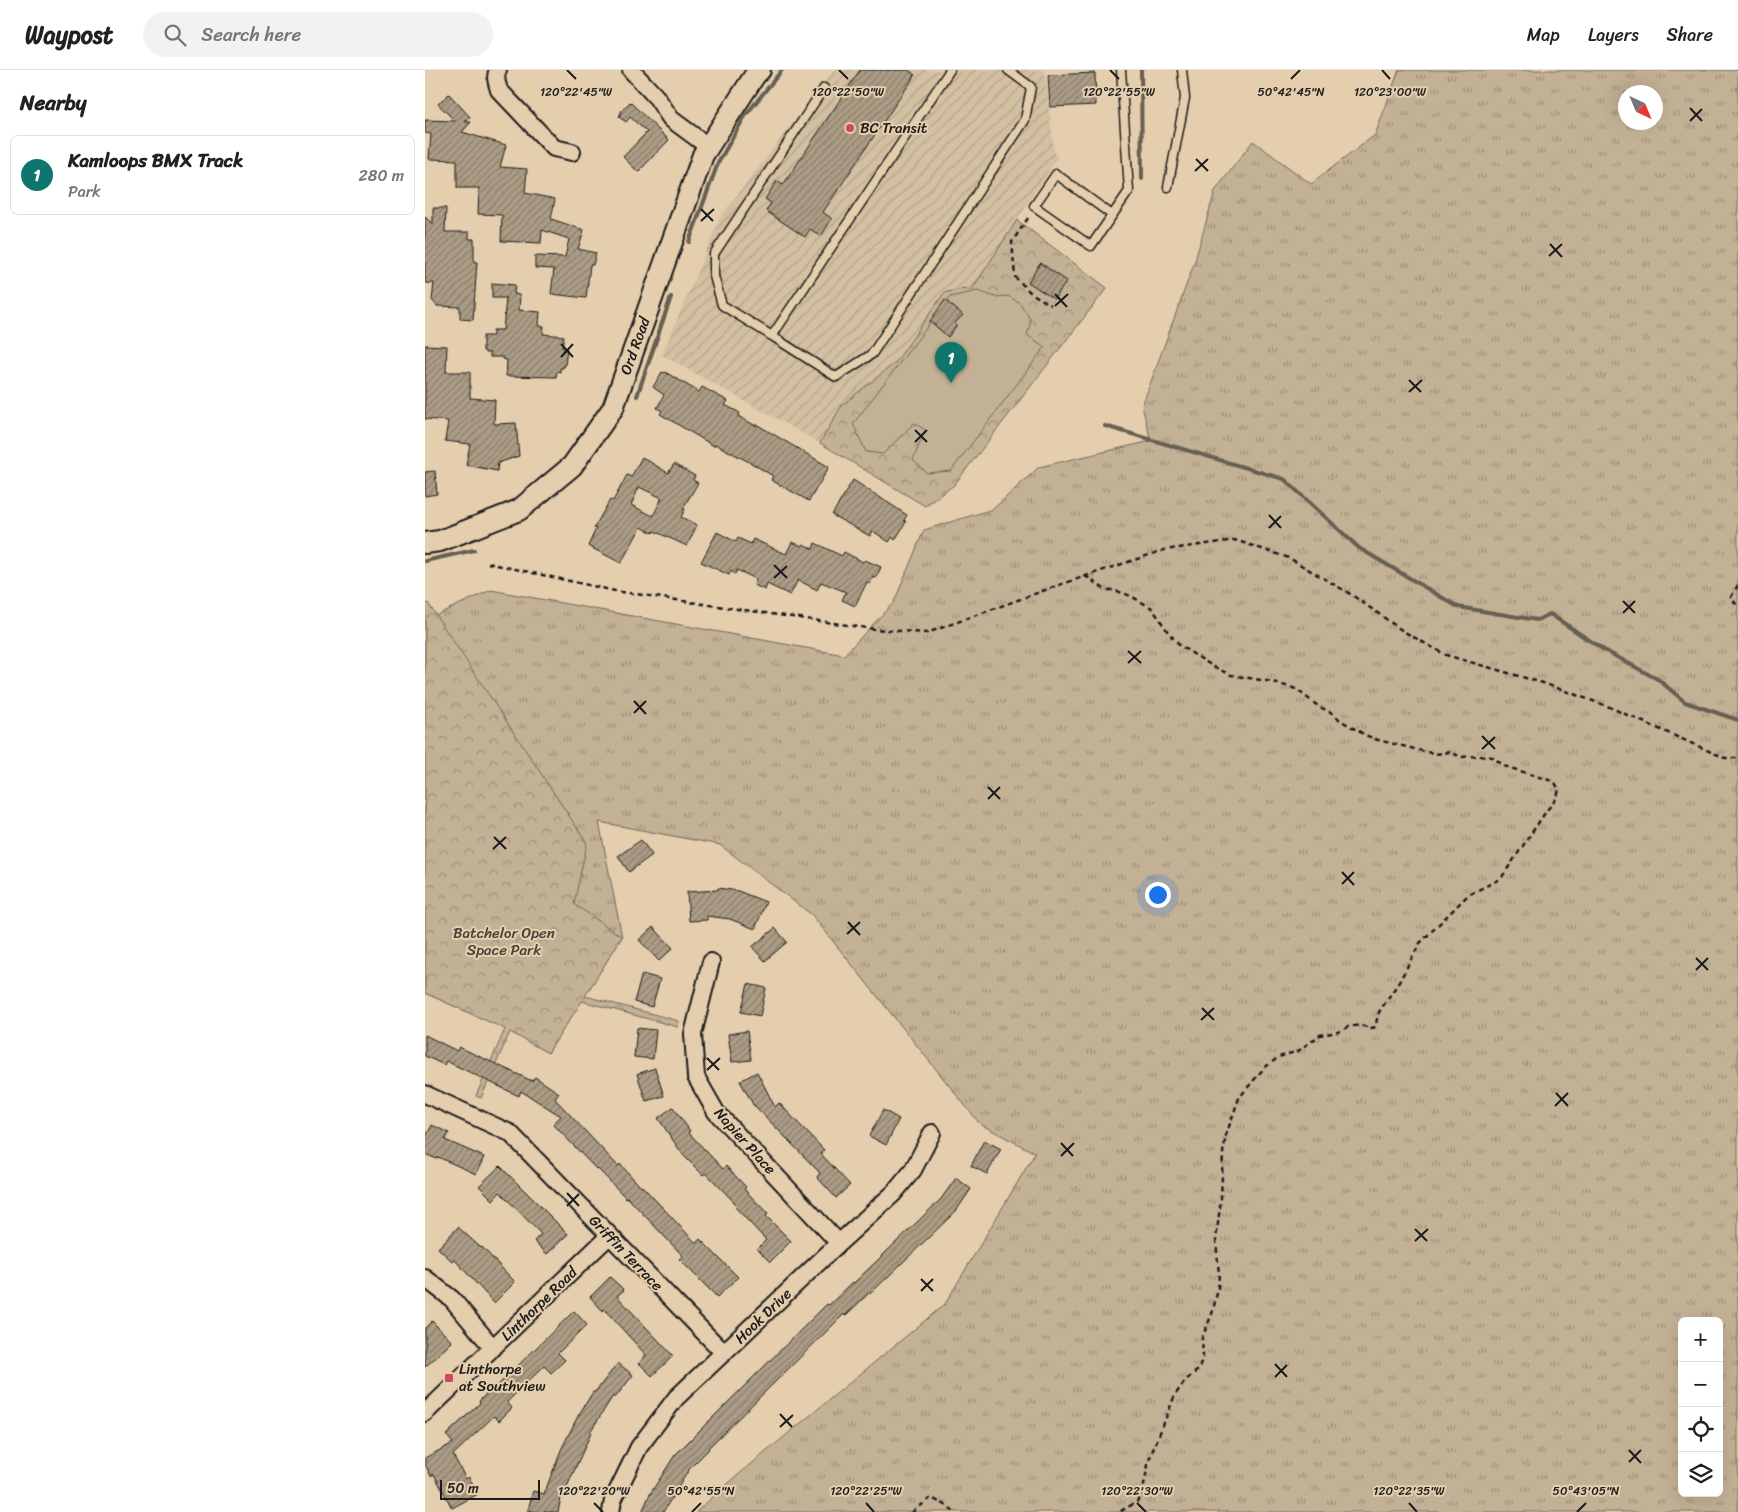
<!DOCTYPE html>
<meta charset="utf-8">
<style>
:root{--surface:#fff;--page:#f2f2f2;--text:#202124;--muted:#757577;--line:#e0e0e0;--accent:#0f766e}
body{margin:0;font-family:Sriracha,sans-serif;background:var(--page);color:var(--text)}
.controls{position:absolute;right:15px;bottom:15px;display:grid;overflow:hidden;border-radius:8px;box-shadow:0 5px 20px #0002}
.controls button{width:45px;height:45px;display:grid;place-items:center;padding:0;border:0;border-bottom:1px solid var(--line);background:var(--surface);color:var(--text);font:25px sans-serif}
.compass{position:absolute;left:1193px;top:15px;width:45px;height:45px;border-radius:50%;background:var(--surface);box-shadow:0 5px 20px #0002;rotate:136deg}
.scale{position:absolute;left:15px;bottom:12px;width:100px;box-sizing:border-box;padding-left:5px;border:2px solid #1c1c1c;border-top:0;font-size:14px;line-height:18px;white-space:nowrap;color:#1c1c1c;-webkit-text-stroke:4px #e4cead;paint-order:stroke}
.you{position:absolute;left:732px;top:824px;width:18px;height:18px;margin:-12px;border:4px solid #fff;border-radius:50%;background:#1a73e8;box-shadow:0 0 0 8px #1a73e833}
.badge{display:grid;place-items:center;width:32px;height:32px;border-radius:50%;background:var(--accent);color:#fff;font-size:16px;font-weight:700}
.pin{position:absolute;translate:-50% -41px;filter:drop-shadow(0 1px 2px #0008)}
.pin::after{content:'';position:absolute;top:26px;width:18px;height:15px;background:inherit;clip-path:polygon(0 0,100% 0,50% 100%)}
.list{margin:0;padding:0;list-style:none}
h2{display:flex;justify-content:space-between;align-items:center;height:65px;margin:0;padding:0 20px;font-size:21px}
h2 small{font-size:16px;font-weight:400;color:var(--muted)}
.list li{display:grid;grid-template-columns:32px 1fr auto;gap:15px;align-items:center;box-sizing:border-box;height:80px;margin:0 10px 10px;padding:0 10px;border:1px solid var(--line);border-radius:8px}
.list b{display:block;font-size:19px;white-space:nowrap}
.list p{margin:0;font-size:16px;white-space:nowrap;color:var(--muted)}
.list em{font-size:16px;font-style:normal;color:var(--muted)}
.icon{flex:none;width:28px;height:28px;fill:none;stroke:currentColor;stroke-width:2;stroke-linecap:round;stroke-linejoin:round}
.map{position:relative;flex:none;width:1313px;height:1442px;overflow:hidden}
header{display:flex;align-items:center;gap:30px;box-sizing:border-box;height:70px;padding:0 25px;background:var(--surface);border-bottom:1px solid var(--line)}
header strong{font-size:24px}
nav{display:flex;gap:28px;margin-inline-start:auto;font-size:18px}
.search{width:350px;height:45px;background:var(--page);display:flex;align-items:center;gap:12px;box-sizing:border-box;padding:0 18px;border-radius:28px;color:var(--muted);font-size:19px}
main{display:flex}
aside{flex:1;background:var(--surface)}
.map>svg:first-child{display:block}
.industrial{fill:url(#industrial-furrows)}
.grass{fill:url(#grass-tufts);stroke:#706658;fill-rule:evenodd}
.forest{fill:url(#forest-crowns);stroke:#706658}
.garden{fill:#c3b195;stroke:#706658}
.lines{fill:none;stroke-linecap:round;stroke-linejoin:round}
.stream{stroke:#665e52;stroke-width:4}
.building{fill:url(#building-hatch);stroke:#1c1c1c;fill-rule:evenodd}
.service-casing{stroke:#1c1c1c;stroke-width:11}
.minor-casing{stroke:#1c1c1c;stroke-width:20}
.tertiary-casing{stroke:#1c1c1c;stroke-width:24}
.path{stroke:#1c1c1c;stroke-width:2.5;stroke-dasharray:5 4;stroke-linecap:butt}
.service{stroke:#e4cead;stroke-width:8}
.minor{stroke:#e4cead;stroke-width:16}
.tertiary{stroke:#e4cead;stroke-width:20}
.ticks{fill:none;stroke:#1c1c1c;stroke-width:2}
.poi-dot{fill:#d1495b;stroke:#e4cead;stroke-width:2}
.labels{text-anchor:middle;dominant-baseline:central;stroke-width:4;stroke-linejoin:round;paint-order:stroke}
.poi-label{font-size:15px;fill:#1c1c1c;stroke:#e4cead;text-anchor:start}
.street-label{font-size:15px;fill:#1c1c1c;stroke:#e4cead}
.park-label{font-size:15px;fill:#46413a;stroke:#e4cead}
.ticks-label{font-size:12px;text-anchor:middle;fill:#1c1c1c;stroke:#e4cead;stroke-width:4;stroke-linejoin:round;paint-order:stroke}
</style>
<header>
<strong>Waypost</strong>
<div class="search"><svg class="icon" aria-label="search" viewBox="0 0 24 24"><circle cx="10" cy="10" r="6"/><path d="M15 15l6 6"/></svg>Search here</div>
<nav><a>Map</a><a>Layers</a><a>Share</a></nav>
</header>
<main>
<aside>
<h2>Nearby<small></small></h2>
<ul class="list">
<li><span class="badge">1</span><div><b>Kamloops BMX Track</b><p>Park</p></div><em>280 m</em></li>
</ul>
</aside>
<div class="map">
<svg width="1313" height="1442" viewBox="0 0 1313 1442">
<defs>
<pattern id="industrial-furrows" width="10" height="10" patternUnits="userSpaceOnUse" patternTransform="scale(1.25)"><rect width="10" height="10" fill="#d3bfa1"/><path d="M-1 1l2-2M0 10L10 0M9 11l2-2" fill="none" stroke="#b5a48a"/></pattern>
<pattern id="grass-tufts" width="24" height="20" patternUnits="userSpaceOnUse" patternTransform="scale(1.25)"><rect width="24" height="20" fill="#c3b195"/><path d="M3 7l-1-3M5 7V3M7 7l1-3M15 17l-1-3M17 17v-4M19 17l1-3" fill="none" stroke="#9e8f79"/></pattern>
<pattern id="forest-crowns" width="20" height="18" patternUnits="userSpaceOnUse" patternTransform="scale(1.25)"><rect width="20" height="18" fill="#c3b195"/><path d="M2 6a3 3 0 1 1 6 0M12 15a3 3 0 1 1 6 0" fill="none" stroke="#9e8f79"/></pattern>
<pattern id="building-hatch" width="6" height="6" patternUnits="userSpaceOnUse" patternTransform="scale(1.25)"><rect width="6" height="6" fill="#ac9c85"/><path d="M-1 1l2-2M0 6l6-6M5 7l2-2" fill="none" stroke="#8b7e6c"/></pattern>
</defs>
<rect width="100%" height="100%" fill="#e4cead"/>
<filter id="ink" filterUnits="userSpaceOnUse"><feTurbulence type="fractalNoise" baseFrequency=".02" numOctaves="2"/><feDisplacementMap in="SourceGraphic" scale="10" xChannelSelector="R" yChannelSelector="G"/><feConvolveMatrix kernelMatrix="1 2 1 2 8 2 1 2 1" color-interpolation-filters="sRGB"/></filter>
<g filter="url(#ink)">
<path class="industrial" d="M409,0H620L629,83L633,87L546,221L519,223L471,292L417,335L395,373L237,285L296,146Z"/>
<path class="grass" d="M974,0H1313V1442H271L313,1405L520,1234L610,1083L555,1054L387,845L295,775L174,752L197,867L123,983L81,959L0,923V545H11L66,520L419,585L469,532L499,460L568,439L614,397L726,371L717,336L769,194L790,121L828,71L886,114L950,65ZM1200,22H1230V52H1200ZM1257,1251H1294V1423H1257Z"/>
<path class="forest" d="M592,150L682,218L529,415L500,436L395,373L417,335L471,292L519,223L540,218L546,221Z
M0,533H3L162,773L149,834L197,867L160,926L254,951L253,957L157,931L123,983L85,962L56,1028L51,1026L80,959L0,923Z"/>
<path class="garden" d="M553,221L570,227L583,226L595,233L605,249V255L602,265L620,277L526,401L502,403L488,390L500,360L489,353L458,384L441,382L428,354L525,227Z"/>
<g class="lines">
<path class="stream" d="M716,0L717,109
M264,172L293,93L320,46L357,0
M212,326L246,227
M680,356L859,409L934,478L1033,537L1112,550L1125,544L1179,580L1234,610L1260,632L1313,650
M0,491L49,480"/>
</g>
<path class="building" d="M435,0H483L490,5L398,142L407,149L396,166L385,159L380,167L341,141L346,133L340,129L352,111L358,115Z
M670,3L671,35L625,37L623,5Z
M24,24L45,47L40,52H46L37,62L81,75L75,97L102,99L100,123L130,129L126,149L159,160L153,179L171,183L168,195H165L161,228L126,224L129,199L110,198V186L140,187L144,169L117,160L116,173L76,171L77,145L53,144L54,118H32V90L4,89L6,64L0,63V50L30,51L13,34Z
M205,32L244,70L213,102L198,87L222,62L205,47L201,52L194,47L197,40Z
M8,138H21L20,162H44V169H49V192H52L48,250L35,249V237L12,236L7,230L9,213H0V147L8,154Z
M615,193L642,211L629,229L603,212Z
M67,213L90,215L89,224L95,225L94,240L115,242L114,256H119L118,264L139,266L137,278L142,279L140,296H138V298H135V302L132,301L131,307L81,306L82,290L78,289V287H65V283H60V281H58V266H68V260H78L81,228H67Z
M520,230L538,245L530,253L531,256L523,267L505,251Z
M0,275L22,276L21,302H45V328L70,330L69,354L91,353L94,386L73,393L72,401L41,395L45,374L20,371L23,351L0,349Z
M237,302L239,303L240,302L274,322L277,317L303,331L300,335L315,343L313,346L331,356V354L404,397L384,431L346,410L348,406L328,394L290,374L289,376L235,344L237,341L232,338L239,325L228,317Z
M217,387L243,403L249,394L270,406L268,410L273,413L258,438L260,439L256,447L272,455L262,476L229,461L228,463L216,457L196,493L163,476L171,459L169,458L185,430L188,431L202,405L206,407ZM214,417L237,428L228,446L206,435Z
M10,401L12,424L0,426V402Z
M428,410L482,445L479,450L481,452L470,470L467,467L464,472L448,461L445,466L407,445Z
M292,462L311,472L313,468L326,474L328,469L361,484L367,472L377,476L378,474L388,479L390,473L417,486L419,482L438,492L440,490L456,497L451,508L448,507L445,514L442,512L430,536L417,530L421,522L396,512L392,520L373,510L365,525L342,514L340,520L329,515L331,509L312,500L310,504L306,501L304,505L276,492Z
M216,770L227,785L204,802L193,786Z
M293,818L313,821L341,832L330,859L305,849L282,846V850L264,851L262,822L293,820Z
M228,857L248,878L234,891L214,870Z
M350,858L362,872L340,891L327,877Z
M217,904L235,909L227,937L209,932Z
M323,914L341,918L335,946L316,942Z
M212,958L231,960L228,989L209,987Z
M322,961L326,990L307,992L303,964Z
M0,965L32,981L34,977L107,1011L110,1007L134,1023L130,1029L193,1096L195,1094L216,1117L217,1116L271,1173L275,1169L313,1207L292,1227L254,1189L258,1186L202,1127L201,1128L172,1098L171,1099L128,1054L136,1046L96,1021L94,1026L21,991L19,995L0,986Z
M230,998L239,1026L221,1031L212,1004Z
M332,1002L350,1037L354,1033L379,1059L399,1080L396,1084L425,1115L411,1128L392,1107L395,1103L330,1036H329L315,1011Z
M248,1037L265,1061L263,1062L298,1099L301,1096L321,1117L319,1119L343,1144L341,1146L366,1171L345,1192L332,1179L341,1170L310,1137L312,1135L281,1103L278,1105L258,1085L233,1048Z
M458,1040L474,1049L461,1075L444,1066Z
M7,1055L24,1063L20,1070L59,1087L51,1104L13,1087L12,1089L0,1084V1069Z
M559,1070L576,1079L562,1104L546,1096Z
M75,1096L143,1164L122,1184L109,1171L116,1164L75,1122L68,1130L54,1116Z
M531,1108L546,1119L531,1141L446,1223L445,1222L420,1246L419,1244L283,1378L284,1379L265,1398L238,1442H217L225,1424L250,1385L402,1234L404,1235L428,1212L429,1213L516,1129Z
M33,1157L56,1178L57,1177L90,1212L69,1233L29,1189L27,1191L13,1178Z
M185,1207L199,1220L192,1226L248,1286L227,1306L214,1293L221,1285L179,1239L178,1241L165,1227Z
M149,1241L162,1255L133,1283L140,1290L126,1303L119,1296L82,1332L87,1338L74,1351L69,1346L28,1385L41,1409L44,1407L53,1424L27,1438L9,1404L6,1406L0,1394V1388L28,1373L21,1365L55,1333L54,1331L67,1318L69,1319Z
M7,1251L27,1272L0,1297V1258Z
M193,1293L208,1305L190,1328L188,1326L165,1362L166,1363L141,1419L138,1418L133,1442H112L103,1440L108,1421L119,1424L136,1380L153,1346L168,1322H170Z"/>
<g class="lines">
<g class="service-casing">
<path id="service" d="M525,0L347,266L411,307L447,284L600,50L606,17L583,0
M743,117L760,28L757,0
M687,145L631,104L609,136L666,176L704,121L696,0
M347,266L297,235L289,206V184L399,18"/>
</g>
<g class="minor-casing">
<path id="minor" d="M73,0C69,7 72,13 74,20L129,78L147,82
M206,0L232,28L246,49L284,77
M286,892L268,964L271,1007L291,1042L414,1173
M0,1024L85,1063L299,1283
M0,1208L27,1229L68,1278
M0,1343L184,1166
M186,1442L188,1430L214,1377L251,1328L414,1173L469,1123L488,1100L507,1063"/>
</g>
<g class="tertiary-casing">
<path id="tertiary" d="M0,473L15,471L94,440L147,396L188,338L278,85L330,5L335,0"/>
</g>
<path class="path" d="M603,148L587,172L590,207L606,223L626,235
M63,493L190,521L449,559L502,563L634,515L739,480L810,470L864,488L927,525L978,561L1021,585L1118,613L1182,636L1300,688H1313
M660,506L681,520H689L706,526L727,538L743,562L754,575L789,597L806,605L848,612L871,619L893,636L909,644L915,650L940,665L953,670L1010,684L1024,682L1037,687L1048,686L1068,687L1079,696L1124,710L1130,713L1134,719L1132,728L1122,740L1077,807L1071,811L1043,825L995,873L974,912L954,942L950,957L947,958L935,955L923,957L913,962L895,965L873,981L854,987L839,998L814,1028L801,1065L798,1083L796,1128L791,1170L794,1204L793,1219L787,1244L777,1268L778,1287L776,1292L773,1300L761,1310L750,1325L724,1390L717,1425L712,1432L694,1442
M1313,515L1306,527L1313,537
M487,1442L506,1428L523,1436L529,1442"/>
<use href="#service" class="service"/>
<use href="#minor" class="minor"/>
<use href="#tertiary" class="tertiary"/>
</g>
</g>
<path class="ticks" d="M142,0L151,9M414,0L423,9M685,0L694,9M957,0L965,9M866,9L875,0M1265,38L1277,51M1265,51L1277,39M771,89L783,101M770,101L783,89M276,139L288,151M276,151L289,139M1125,174L1137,187M1124,186L1137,174M630,224L642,237M630,236L643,224M136,274L148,287M136,287L148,274M984,310L996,322M984,322L997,310M490,360L502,372M490,372L502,360M844,445L856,458M844,458L856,446M349,495L362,508M349,508L362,496M1198,531L1210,543M1198,543L1210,531M703,581L716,593M703,593L716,581M209,631L221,644M209,643L221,631M1057,666L1070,679M1057,679L1070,667M563,717L575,729M563,729L575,717M69,767L81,779M68,779L81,767M917,802L929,815M917,814L929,802M423,852L435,865M422,864L435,852M1271,888L1283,900M1271,900L1283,888M777,938L789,950M776,950L789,938M282,988L294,1000M282,1000L295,988M1131,1023L1143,1036M1130,1036L1143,1023M636,1073L648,1086M636,1086L649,1073M142,1123L154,1136M142,1136L154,1124M990,1159L1002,1171M990,1171L1003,1159M496,1209L508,1221M496,1221L508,1209M850,1294L862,1307M850,1307L862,1295M355,1344L367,1357M355,1357L368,1345M1204,1380L1216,1393M1204,1392L1216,1380M169,1433L178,1442M441,1433L449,1442M712,1433L721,1442M984,1433L992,1442M267,1442L276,1433M1152,1442L1161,1433"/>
<g class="poi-dot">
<circle cx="425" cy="58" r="5"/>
<rect x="19" y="1303" width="10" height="10" rx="2.5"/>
</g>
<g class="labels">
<g class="poi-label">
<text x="435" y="58">BC Transit</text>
<text x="34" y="1299">Linthorpe<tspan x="34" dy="17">at Southview</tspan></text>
</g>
<g class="street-label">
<text transform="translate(210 276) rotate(-70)">Ord Road</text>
<text transform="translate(320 1071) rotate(48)">Napier Place</text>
<text transform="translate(201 1183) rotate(46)">Griffin Terrace</text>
<text transform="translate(114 1234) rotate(-44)">Linthorpe Road</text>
<text transform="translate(338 1246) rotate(-44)">Hook Drive</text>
</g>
<g class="park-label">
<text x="79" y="863">Batchelor Open<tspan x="79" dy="17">Space Park</tspan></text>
</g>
</g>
<g class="ticks-label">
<text x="866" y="26">50°42'45"N</text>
<text x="151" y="26">120°22'45"W</text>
<text x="423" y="26">120°22'50"W</text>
<text x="694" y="26">120°22'55"W</text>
<text x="965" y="26">120°23'00"W</text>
<text x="169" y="1425">120°22'20"W</text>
<text x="441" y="1425">120°22'25"W</text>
<text x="712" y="1425">120°22'30"W</text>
<text x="984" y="1425">120°22'35"W</text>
<text x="276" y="1425">50°42'55"N</text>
<text x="1161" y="1425">50°43'05"N</text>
</g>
</svg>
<div class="controls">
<button>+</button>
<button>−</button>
<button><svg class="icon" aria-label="locate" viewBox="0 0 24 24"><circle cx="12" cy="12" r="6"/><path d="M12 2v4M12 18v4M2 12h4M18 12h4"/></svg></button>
<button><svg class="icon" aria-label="layers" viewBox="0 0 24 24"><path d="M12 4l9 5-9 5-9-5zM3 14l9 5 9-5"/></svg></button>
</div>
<svg class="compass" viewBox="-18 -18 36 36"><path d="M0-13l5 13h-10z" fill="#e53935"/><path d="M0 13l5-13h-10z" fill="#757577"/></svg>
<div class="scale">50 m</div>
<div class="you"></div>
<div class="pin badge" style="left:526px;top:313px">1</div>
</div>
</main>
